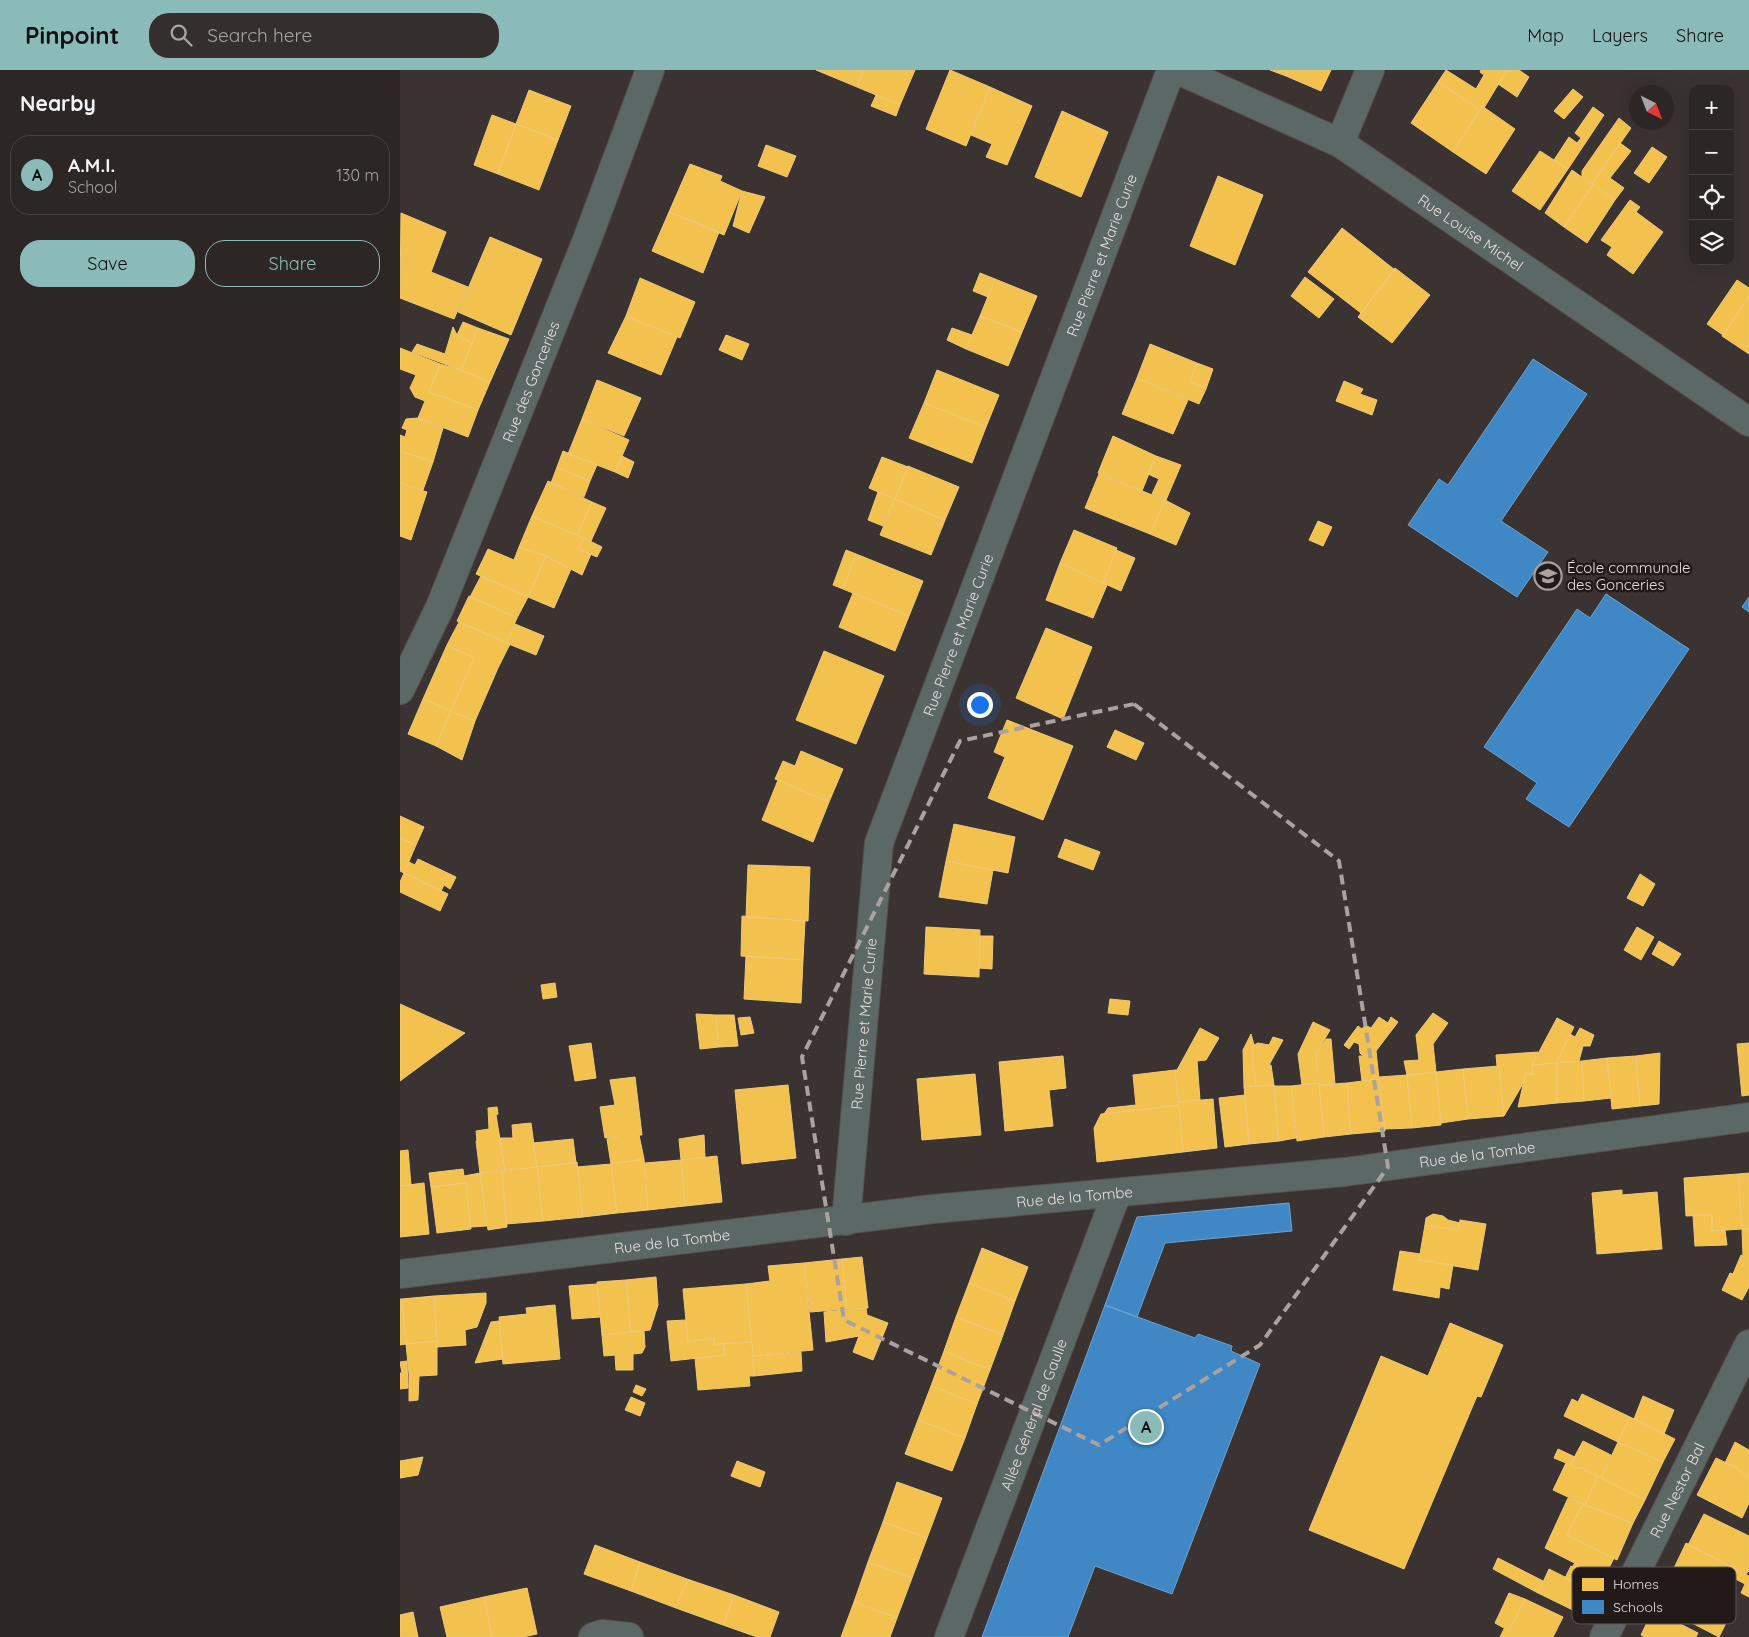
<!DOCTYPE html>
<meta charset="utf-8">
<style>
:root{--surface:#2c2625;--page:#342e2d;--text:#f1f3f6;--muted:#a6a5a7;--line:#484342;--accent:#8bbbb9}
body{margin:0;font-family:Quicksand,sans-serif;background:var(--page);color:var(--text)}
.controls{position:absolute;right:15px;top:15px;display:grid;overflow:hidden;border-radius:10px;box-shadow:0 5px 20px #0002}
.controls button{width:45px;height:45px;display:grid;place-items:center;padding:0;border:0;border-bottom:1px solid var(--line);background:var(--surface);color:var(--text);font:25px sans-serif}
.compass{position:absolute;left:1229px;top:15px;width:45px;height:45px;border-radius:50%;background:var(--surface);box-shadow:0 5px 20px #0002;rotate:138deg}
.you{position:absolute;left:579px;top:634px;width:18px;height:18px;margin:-12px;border:4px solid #fff;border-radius:50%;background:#1a73e8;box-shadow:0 0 0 8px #1a73e833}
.badge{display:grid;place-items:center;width:32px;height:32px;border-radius:50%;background:var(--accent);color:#111;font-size:16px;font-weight:700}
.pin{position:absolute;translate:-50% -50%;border:2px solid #fff;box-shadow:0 1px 5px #0006}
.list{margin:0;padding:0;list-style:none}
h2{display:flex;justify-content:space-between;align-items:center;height:65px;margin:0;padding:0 20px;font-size:21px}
h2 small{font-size:16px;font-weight:400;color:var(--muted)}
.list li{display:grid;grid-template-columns:32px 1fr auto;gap:15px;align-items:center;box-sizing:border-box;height:80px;margin:0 10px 10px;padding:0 10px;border:1px solid var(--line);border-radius:20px}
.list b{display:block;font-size:19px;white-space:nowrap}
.list p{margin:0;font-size:16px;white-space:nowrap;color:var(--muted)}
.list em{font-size:16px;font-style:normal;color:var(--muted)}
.actions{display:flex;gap:10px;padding:15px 20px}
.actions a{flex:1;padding:11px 0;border:1px solid var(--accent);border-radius:20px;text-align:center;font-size:18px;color:var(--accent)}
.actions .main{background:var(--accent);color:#111}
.icon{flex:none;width:28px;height:28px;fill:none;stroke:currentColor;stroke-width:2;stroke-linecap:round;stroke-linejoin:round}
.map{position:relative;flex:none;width:1349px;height:1567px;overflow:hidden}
header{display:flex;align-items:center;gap:30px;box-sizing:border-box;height:70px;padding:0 25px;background:var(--accent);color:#111}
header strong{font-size:24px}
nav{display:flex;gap:28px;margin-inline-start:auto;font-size:18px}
.search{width:350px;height:45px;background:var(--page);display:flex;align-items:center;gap:12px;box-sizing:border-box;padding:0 18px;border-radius:20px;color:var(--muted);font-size:19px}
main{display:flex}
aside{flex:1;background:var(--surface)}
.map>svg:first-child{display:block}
.homes{fill:#f2c14e;stroke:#efc978}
.schools{fill:#3f88c5;stroke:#71a2cc}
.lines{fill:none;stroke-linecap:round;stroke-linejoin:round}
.minor-casing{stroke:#564f4d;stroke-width:30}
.minor{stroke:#5b6866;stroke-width:28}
.marked{fill:none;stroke:#aba2a0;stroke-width:4;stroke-dasharray:10 6;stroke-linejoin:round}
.labels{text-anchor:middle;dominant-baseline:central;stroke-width:5;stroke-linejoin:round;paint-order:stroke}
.street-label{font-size:15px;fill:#e7dddb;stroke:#211a19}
.poi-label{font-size:15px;fill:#e7dddb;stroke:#211a19;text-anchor:start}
.key{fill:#211a19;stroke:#5c5453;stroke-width:1}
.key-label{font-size:14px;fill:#e7dddb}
</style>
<header>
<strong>Pinpoint</strong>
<div class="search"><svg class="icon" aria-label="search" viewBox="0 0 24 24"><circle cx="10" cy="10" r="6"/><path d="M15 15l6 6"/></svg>Search here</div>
<nav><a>Map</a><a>Layers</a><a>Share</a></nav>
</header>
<main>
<aside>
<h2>Nearby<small></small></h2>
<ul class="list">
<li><span class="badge">A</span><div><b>A.M.I.</b><p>School</p></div><em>130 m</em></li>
</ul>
<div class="actions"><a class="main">Save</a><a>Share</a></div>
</aside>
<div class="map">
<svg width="1349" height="1567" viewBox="0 0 1349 1567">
<rect width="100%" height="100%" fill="#3b3331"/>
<path class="homes" d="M416,0H464L457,17Z
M464,0H515L500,35L457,17Z
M550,0L590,17L566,76L526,59Z
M870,0H888L886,6Z
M888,0H931L921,21L886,6Z
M1046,0L1076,19L1084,5L1080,2L1081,0H1107L1084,38L1082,36L1080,40L1038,12Z
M1107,0H1119L1129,7L1117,27L1098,14Z
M1038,12L1080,40L1053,82L1011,53Z
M590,17L632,36L607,95L586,87L592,74L571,65Z
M1173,19L1183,27L1164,49L1154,41Z
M129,20L171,36L158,70L116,54Z
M476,25L500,35L496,46L471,36Z
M1082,36L1115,59L1086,104L1053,82Z
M1193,37L1204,45L1168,99L1154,90L1169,67L1177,73L1181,68L1175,63Z
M662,41L708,62L681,127L635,107Z
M92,45L116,54L98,104L74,95Z
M1219,48L1231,58L1192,114L1182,107V101Z
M116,54L158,70L139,120L98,104Z
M1220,73L1231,81L1210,108L1224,118L1215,130L1192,114Z
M366,75L396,86L387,107L358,96Z
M1252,77L1267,87L1249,113L1234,103Z
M1140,81L1168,99L1140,140L1112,121Z
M290,94L322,106L320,111L342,121L324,165L269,142Z
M1172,100L1193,115L1164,157L1145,143Z
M818,106L863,125L835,195L790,176Z
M1193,115L1215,130L1187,173L1164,157Z
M342,121L365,127L349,163L333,156Z
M1230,130L1240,137L1236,142L1263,162L1233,204L1207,185L1212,177L1201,170Z
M269,142L319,162L303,203L252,181Z
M1,143L46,162L31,202L68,217L54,249L0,228Z
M942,158L995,200L961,243L908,202Z
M90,167L142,189L111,265L58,242Z
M995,198L1030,225L992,273L958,247Z
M580,203L595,209L588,227L573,221Z
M905,207L934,229L919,248L891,226Z
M240,208L295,232L280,268L226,246Z
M595,209L637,226L622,262L580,246Z
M1337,210L1349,218V226L1323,265L1307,254Z
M1349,226V284L1322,266Z
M226,246L277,267L261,305L208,283Z
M580,246L622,262L608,296L566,279Z
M63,252L78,258L72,273L57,265Z
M53,257L57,265L72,273L61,300L12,282L17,274L45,284Z
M78,258L109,269L90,312L61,300Z
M552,258L572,265L566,279L547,270Z
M326,265L349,274L342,290L319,280Z
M750,274L797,293L790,311L806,319L799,334L737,308Z
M0,278L40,294L29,322L78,340L68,367L18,348L25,331L15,327L10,318L16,305L0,299Z
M797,293L813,299L806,319L790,311Z
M40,294L61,300L90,312L78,340L29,322Z
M537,300L599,325L586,357L524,333Z
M737,308L788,330L773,364L722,344Z
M197,310L241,328L224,366L182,349Z
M944,311L963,319L960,324L977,330L972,345L936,331Z
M524,333L586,357L572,393L509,368Z
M18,348L43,358L33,392L0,381V365L5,367L7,360L2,358L6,349Z
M182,349L229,370L215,402L168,384Z
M713,366L756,386L742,421L698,403Z
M0,381L33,392L23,420L0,413Z
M163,381L197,395L190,411L157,397Z
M222,386L234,392L228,408L215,402Z
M756,386L781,395L766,430L752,424L759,409L748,404Z
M482,387L508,397L495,429L469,418Z
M508,396L559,417L545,450L495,429Z
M157,397L190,411L184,427L151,413Z
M699,404L765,430L750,464L685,438Z
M148,411L192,432L177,465L132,446Z
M0,413L27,422L11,470L0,466Z
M478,422L495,429L483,456L468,450Z
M495,429L545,450L531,485L480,465Z
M765,430L790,443L776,475L750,464Z
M192,432L206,438L191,471L177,465Z
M132,446L184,468L178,479L191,484L182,505L146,486L119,477Z
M918,451L932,457L923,476L909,470Z
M674,460L717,478L703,513L660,493Z
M184,468L202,477L197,487L178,479Z
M119,477L146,486L128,527L76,504L88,479L114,490Z
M446,480L456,484L443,519L433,515Z
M716,480L735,488L721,521L703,513Z
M456,484L523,511L509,546L443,519Z
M146,486L171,499L154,538L128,527Z
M660,493L707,515L693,548L646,530Z
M81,506L128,527L117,548L70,527Z
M453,523L509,546L495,581L439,557Z
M69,526L117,548L106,573L57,551Z
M59,552L110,574L98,598L75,651L51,641L74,588L47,575Z
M115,554L144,566L136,585L106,573Z
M646,558L692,577L663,649L616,628Z
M47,575L74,588L51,641L23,629Z
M424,581L484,606L456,674L396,650Z
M23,629L51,641L36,676L8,664Z
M51,641L75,651L62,690L36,676Z
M607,650L673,676L643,750L588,728L605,687L594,682Z
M715,660L744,673L736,690L707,677Z
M401,681L443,699L429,732L375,709L383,691L395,696Z
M378,710L429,732L413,772L362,750Z
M0,746L24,757L16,775L0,768Z
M554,754L615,767L608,803L546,791Z
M0,768L16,775L4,803L0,801Z
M665,769L700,782L693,800L658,787Z
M18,789L56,807L50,819L44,815L41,821L4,803L9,792L15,795Z
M546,791L593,800L587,834L539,827Z
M348,795L410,797L408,851L346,847Z
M4,803L48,824L40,841L0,822V812Z
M1240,804L1255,814L1243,836L1227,828Z
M342,846L405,851L403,890L341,886Z
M526,857L580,860L579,907L524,904Z
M1237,857L1254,867L1241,890L1224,880Z
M580,866H593L592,899L579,898Z
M1259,871L1281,884L1273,896L1252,884Z
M346,886L403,890L401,933L344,929Z
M155,913L157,927L143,929L141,915Z
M710,929L730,931L728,945L708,943Z
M0,934L65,963L0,1011Z
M1033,943L1048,953L1033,974L1036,1002L1007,1005L1004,991L1019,990L1016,965Z
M296,944L316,945L319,977L300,979Z
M316,945H334L338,976L319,977Z
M350,947L354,963L341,965L338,948Z
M979,947L988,953L991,947L998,952L976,981L979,1009L962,1011L959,986H963L960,983L959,974L954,972L949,979L944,975L958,956L962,959L965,955L971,958Z
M1157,948L1174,957L1156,993L1132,995Z
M913,952L930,960L916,984L918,1013L902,1015L898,984Z
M800,958L819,968L806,990L797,991L800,1030L779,1032L775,1000H777Z
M1180,958L1194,965L1190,976H1183L1179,991L1156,993L1170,964L1175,967Z
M851,964L854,975L852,985L856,1016L844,1017L843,980Z
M873,967L883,970L869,995H871L874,1015L856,1016L852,985L854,975L858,973L869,975Z
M926,969H931L935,1014L919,1015L916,984Z
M191,973L196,1008L175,1011L169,976Z
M1349,973V1025L1342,1026L1337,974Z
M1138,982L1132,995L1133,1005L1126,1002L1124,1012L1104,1046L1099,996H1097L1096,985Z
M1260,983L1259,1034L1240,1036L1236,986Z
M663,986L666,1018L649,1020L653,1056L605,1061L599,992Z
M1236,986L1240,1036L1212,1039L1207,988Z
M1207,988L1211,1028L1184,1031L1182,991Z
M1182,991L1184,1031L1157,1033V993Z
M1157,993V1033L1118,1037L1126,1002L1133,1005L1132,995Z
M1099,996L1104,1046L1068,1049L1063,999Z
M1063,999L1068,1049L1041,1053L1036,1002Z
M775,1000L779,1035L704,1044L708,1038L736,1035L733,1005Z
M1036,1002L1041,1055L1012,1058L1007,1005Z
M575,1004L581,1065L522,1070L517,1009Z
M1007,1005L1012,1058L985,1059L979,1007Z
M235,1007L242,1065H239L244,1089L211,1094L207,1069L218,1067L205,1068L200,1037L215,1035L210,1010Z
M979,1009L985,1061L951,1064L947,1013Z
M919,1013L924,1067L897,1071L891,1016Z
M947,1013L951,1064L924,1067L919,1015Z
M388,1015L396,1088L342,1094L335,1020Z
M874,1015L879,1071L849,1074L844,1017Z
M874,1016H891L896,1068L879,1071Z
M845,1025L849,1074L825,1077L819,1028Z
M813,1029L817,1078L783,1082L779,1032Z
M779,1035L783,1082L697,1092L694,1058L701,1044Z
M97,1037L98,1044L96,1045L105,1100L80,1103L76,1071H77L76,1061L89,1059L88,1038Z
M131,1053L137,1097L105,1100L99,1068H113L112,1055Z
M304,1065L305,1087L281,1090L279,1069Z
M173,1069L176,1093L137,1097L133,1073Z
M8,1080L11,1115L0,1116V1081Z
M317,1086L322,1132L285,1136L281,1090Z
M244,1089L248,1140L217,1143L211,1094Z
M281,1090L285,1136L248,1140L245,1093Z
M177,1092L183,1147L143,1151L137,1097Z
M211,1094L217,1143L183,1147L177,1097Z
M137,1097L143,1151L106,1154L102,1101Z
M63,1099L64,1106L80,1103L87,1156L71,1157L66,1113L31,1117L29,1103Z
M102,1101L107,1157L88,1160L80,1103Z
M1349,1103V1159H1342L1338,1104Z
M1338,1104L1342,1159L1312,1161V1145L1286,1146L1284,1108Z
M24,1113L29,1164L0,1167V1116Z
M66,1113L71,1159L37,1163L31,1117Z
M1222,1120V1125L1257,1122L1262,1179L1197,1184L1192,1123Z
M1033,1144L1043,1146L1048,1150L1060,1153L1058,1160L1025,1155L1026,1148Z
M1293,1145H1312V1161L1325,1160L1327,1175L1295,1176Z
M1060,1150L1086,1154L1078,1200L1019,1190L1025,1155L1058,1160Z
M1342,1159H1349V1217L1342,1230L1322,1220L1330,1203L1333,1204L1341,1185L1343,1186Z
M582,1178L628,1197L615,1231L569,1213Z
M1000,1181L1020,1184L1019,1190L1053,1195L1049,1219L1040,1217L1039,1228L993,1220Z
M462,1187L468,1238L447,1239L442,1189Z
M442,1189L447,1239L410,1242L404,1193Z
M404,1193L413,1280L353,1286L346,1214L370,1211L368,1196Z
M256,1207L258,1235L250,1260L231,1262L226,1210Z
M226,1210L231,1262L202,1265L197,1212Z
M569,1213L615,1231L603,1265L556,1247Z
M197,1214L200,1247L172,1249L169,1216Z
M346,1214L352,1272L314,1274V1268L288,1272L283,1219Z
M86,1223V1233L77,1257L65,1260L66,1275L37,1277L34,1226Z
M34,1226L37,1271L6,1274L2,1229Z
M0,1229H2L6,1274L0,1275Z
M155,1235L160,1289L103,1294L99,1247L127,1244L126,1238Z
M466,1238L467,1245L488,1253L473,1290L453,1282L459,1266L426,1272L424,1242Z
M556,1247L603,1265L590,1300L544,1281Z
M286,1250L288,1272L314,1268V1274H323L325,1285L271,1291L267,1251Z
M99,1251L103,1289L75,1293L91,1252Z
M1050,1253L1103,1275L1081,1327L1077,1326L1004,1499L909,1460L981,1286L1028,1306Z
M244,1261L245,1277L242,1283L233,1284V1300H216L215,1285L204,1286L202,1265Z
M37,1271V1305L19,1306L18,1330L9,1331V1304L6,1274Z
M352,1272L354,1306H349L350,1316L298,1320L295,1288L325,1285L323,1274Z
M544,1281L590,1300L577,1334L531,1316Z
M401,1282L402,1301L354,1306L353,1286Z
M7,1291L8,1318L0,1319V1303H2L0,1292Z
M236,1315L246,1319L242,1326L233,1322Z
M531,1316L577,1334L565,1368L518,1350Z
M1182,1324L1230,1347L1218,1372L1164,1346L1172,1329L1178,1332Z
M1243,1326L1274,1340L1264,1364L1234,1349Z
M231,1327L245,1333L240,1346L225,1340Z
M1230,1347L1275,1369L1263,1392L1218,1372Z
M518,1350L565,1368L552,1401L505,1384Z
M1183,1371L1211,1385L1201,1408L1178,1397L1177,1399L1170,1395Z
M1218,1372L1263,1392L1245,1430L1201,1408Z
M1335,1372L1349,1380V1407L1335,1397L1325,1393Z
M1158,1379L1175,1387L1170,1395L1177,1399L1178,1397L1198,1406L1185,1435L1153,1420L1166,1393L1154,1388Z
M23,1387L18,1405L0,1408V1391Z
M1316,1388L1335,1397L1349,1407V1433L1342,1448L1297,1425Z
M337,1391L365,1402L360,1417L331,1406Z
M1198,1406L1245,1430L1233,1453L1185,1435Z
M497,1412L542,1428L527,1468L483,1452Z
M1168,1428L1183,1434L1167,1465L1214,1488L1204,1508L1145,1478Z
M1183,1434L1233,1453L1217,1490L1167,1465Z
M1304,1444L1349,1466V1501L1346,1504L1288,1475Z
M483,1452L527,1468L512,1508L468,1492Z
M1286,1473L1328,1495L1306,1540L1264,1519Z
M195,1475L240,1492L231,1521L184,1504Z
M1098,1488L1143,1511L1138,1523L1093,1499Z
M240,1492L287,1509L276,1538L231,1521Z
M468,1492L512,1508L497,1548L454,1532Z
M1175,1493L1204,1508L1197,1523L1165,1508L1171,1496L1172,1497Z
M1328,1495L1349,1506V1527L1341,1523L1345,1514L1324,1503Z
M1149,1499L1199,1524L1187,1547L1138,1523Z
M287,1509L334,1525L323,1555L276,1538Z
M127,1518L137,1564L123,1567H92L84,1527Z
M1265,1519L1327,1551L1319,1567L1257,1535Z
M1109,1523L1125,1529L1109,1561L1095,1553Z
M334,1525L379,1542L370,1567H357L323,1555Z
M84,1527L92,1567H47L40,1537Z
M1125,1529L1163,1547L1153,1567H1100L1104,1559L1109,1561Z
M454,1532L497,1548L490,1567H441Z
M1253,1540L1298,1563L1296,1567H1245L1241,1565Z
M13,1542L18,1567H0V1545Z"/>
<path class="schools" d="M1133,289L1187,324L1101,451L1148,482L1117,527L1008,455L1039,409L1048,415Z
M1206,524L1289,579L1169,757L1126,729L1137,713L1084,677L1177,539L1190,548Z
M1349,527V542L1342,537Z
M889,1133L892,1161L765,1173L737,1247L705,1235L737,1147Z
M705,1235L795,1268L798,1264L832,1276L831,1281L860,1294L772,1524L695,1496L668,1567H582Z"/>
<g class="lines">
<g class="minor-casing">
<g id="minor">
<path id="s1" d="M778,0L940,73L1349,352"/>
<path d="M940,73L970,0"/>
<path id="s2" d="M0,620L40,537L187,170L250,0"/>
<path id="s3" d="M446,1151L479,773L771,0"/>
<path id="s4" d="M0,1204L533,1139L945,1102L1349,1047"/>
<path d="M193,1567L202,1564L229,1567"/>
<path id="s5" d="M549,1567L717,1123"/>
<path id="s6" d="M1204,1567L1349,1274"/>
</g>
</g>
<use href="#minor" class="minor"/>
</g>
<path class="marked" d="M734,634L939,791L988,1097L860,1275L699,1375L444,1250L402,987L560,671Z"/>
<defs>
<g id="school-ring" transform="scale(1.4375)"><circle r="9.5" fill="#211a19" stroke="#aba2a0" stroke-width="1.5"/><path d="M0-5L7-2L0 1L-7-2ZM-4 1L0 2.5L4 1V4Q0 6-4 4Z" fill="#aba2a0"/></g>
</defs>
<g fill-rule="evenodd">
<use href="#school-ring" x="1148" y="506"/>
</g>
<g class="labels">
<g class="street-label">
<text stroke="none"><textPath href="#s1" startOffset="336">Rue Louise Michel</textPath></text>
<text stroke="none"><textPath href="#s3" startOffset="1008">Rue Pierre et Marie Curie</textPath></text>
<text stroke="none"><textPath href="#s2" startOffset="335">Rue des Gonceries</textPath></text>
<text stroke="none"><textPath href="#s3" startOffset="602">Rue Pierre et Marie Curie</textPath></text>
<text stroke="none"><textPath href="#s3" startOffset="198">Rue Pierre et Marie Curie</textPath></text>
<text stroke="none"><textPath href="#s4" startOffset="1084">Rue de la Tombe</textPath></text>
<text stroke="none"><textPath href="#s4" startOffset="679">Rue de la Tombe</textPath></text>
<text stroke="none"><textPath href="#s4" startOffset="274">Rue de la Tombe</textPath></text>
<text stroke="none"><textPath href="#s5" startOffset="238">Allée Général de Gaulle</textPath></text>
<text stroke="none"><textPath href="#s6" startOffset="164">Rue Nestor Bal</textPath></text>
</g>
<g class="poi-label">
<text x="1167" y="497">École communale<tspan x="1167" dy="17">des Gonceries</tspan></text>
</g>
</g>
<rect x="1172" y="1497" width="164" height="57" rx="8" class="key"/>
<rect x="1182" y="1508" width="22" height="13" fill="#f2c14e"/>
<rect x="1182" y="1530" width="22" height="14" fill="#3f88c5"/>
<g class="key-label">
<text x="1213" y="1519">Homes</text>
<text x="1213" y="1542">Schools</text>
</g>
</svg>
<div class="controls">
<button>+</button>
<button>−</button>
<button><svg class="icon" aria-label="locate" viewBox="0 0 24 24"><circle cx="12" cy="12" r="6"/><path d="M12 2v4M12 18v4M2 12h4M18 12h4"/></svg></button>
<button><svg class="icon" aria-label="layers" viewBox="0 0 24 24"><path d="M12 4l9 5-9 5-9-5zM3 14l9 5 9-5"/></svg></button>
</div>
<svg class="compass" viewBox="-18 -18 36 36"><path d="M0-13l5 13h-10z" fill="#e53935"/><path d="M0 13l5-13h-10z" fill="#a6a5a7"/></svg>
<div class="you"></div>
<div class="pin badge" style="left:746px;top:1357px">A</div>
</div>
</main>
